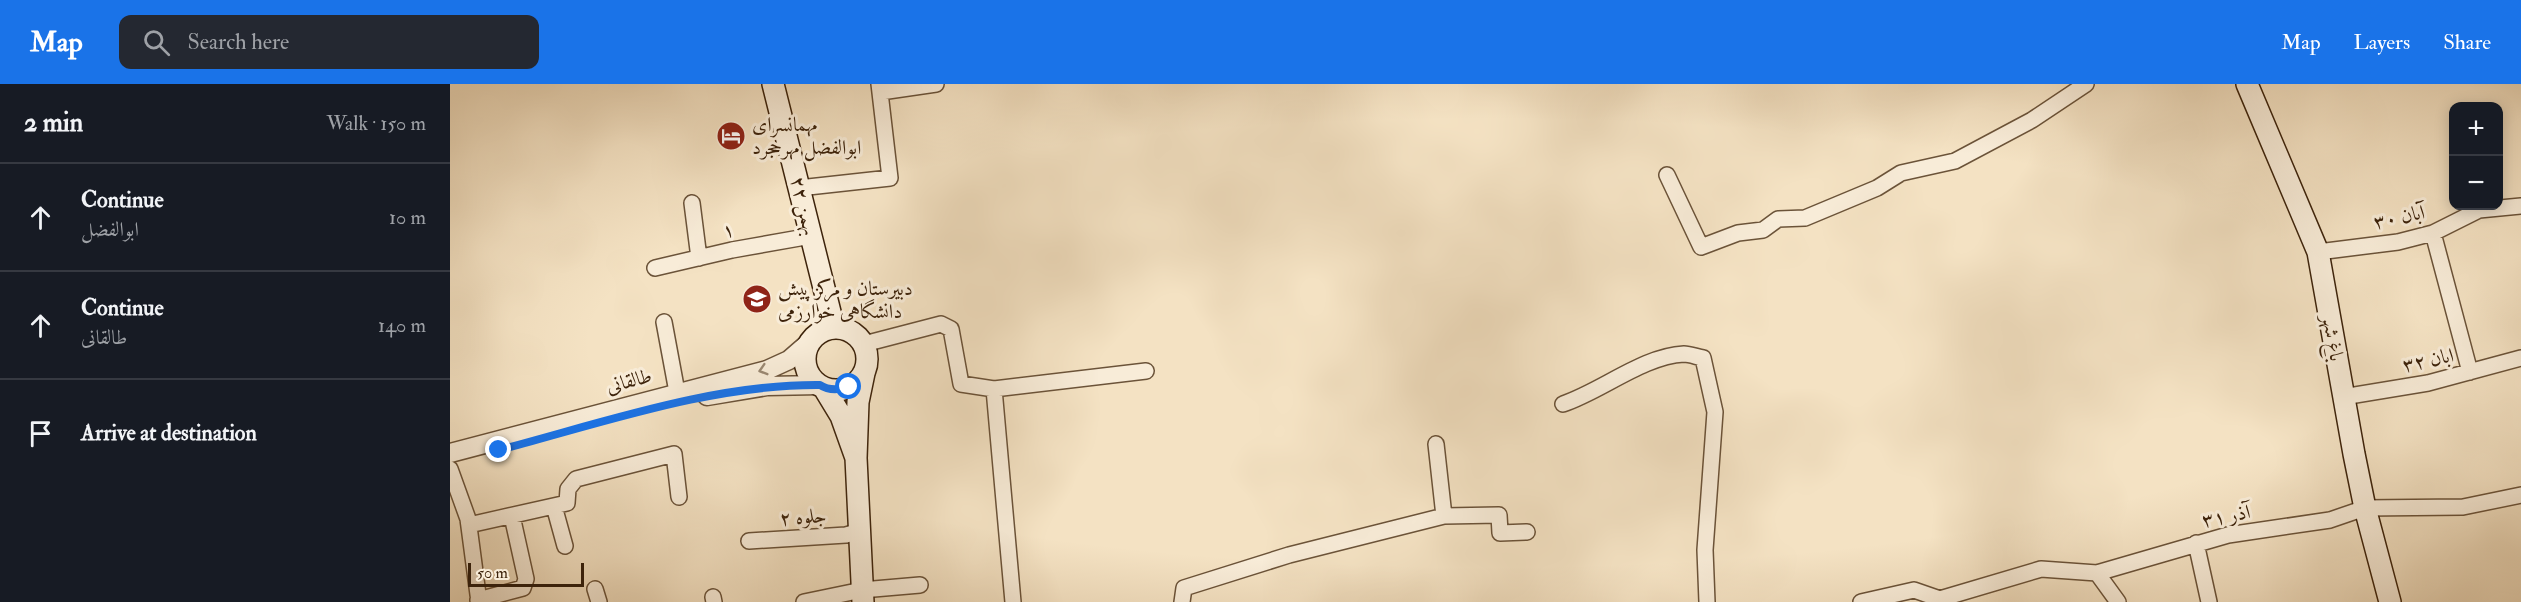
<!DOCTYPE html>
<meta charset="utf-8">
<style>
:root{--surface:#171b24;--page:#242831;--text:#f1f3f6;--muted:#9ea1a6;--line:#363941;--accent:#1a73e8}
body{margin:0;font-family:"IM FELL Double Pica",Amiri,serif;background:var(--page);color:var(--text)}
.controls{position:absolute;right:18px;top:18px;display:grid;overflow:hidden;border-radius:12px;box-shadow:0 3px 15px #0003}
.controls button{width:54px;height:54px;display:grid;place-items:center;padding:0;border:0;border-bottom:2px solid var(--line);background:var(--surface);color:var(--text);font:30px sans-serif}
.scale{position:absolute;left:18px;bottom:15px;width:116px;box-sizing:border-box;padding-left:6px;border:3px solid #3d230b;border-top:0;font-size:16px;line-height:21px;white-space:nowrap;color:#3d230b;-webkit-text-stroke:4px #f8ecd8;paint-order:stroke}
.stop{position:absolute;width:18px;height:18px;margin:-14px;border:4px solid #1a73e8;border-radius:50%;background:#fff}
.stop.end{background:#1a73e8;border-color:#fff;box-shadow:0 2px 6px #0008}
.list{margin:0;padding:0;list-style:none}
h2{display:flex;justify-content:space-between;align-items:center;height:78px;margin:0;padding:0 24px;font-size:26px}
h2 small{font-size:20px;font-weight:400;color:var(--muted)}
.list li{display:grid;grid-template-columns:39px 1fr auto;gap:18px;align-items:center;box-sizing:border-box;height:108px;padding:0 24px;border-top:2px solid var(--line)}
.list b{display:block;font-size:22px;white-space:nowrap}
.list p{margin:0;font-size:20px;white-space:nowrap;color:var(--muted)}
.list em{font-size:20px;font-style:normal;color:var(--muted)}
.icon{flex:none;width:33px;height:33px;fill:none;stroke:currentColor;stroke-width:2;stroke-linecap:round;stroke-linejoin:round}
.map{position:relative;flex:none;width:2071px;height:518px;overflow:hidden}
header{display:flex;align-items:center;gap:36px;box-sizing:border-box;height:84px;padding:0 30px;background:var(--accent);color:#fff}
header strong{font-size:28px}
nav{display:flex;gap:33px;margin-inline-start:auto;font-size:21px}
.search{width:420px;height:54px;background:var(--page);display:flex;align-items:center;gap:15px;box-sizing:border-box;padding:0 21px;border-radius:12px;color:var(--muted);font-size:22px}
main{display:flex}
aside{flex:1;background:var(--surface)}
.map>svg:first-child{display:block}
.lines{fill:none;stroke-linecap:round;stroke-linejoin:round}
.minor-casing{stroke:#6b5339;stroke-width:18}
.tertiary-casing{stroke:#6b5339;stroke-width:21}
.secondary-casing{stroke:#3d230b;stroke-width:24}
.minor{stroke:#f8ecd8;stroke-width:15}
.tertiary{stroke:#f8ecd8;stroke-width:18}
.secondary{stroke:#f8ecd8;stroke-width:21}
.oneway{stroke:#9a8872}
.route{stroke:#1a73e8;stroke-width:8}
.labels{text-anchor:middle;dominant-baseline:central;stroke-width:6;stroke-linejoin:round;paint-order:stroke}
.poi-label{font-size:20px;fill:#3d230b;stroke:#f8ecd8;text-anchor:start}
.street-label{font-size:20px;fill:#3d230b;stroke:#f8ecd8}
</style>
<header>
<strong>Map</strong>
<div class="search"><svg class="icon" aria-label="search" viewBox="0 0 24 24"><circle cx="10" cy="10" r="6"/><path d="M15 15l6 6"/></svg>Search here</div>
<nav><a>Map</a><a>Layers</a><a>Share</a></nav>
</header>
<main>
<aside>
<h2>2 min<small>Walk · 150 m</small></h2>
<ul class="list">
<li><svg class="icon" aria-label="ahead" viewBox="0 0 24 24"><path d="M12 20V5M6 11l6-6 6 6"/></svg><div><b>Continue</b><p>ابوالفضل</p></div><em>10 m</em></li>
<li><svg class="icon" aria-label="ahead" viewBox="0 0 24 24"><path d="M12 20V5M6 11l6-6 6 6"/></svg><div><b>Continue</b><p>طالقانی</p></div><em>140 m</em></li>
<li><svg class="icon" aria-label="arrive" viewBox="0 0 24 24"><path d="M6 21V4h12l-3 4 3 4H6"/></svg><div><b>Arrive at destination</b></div></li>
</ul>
</aside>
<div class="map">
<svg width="2071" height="518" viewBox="0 0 2071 518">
<rect width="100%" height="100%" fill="#f4e2c3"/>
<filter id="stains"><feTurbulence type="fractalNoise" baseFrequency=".00333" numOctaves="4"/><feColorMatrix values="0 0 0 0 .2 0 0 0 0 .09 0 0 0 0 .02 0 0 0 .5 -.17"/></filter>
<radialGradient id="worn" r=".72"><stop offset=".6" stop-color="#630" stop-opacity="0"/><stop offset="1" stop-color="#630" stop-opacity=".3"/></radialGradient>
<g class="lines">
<g class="minor-casing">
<path id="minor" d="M431,8L486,0
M1217,91L1251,163L1288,149L1313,146L1328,135L1355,134L1427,104L1451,89L1505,77L1582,36L1636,0
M349,104L440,94L429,0
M242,119L249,174
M1983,149L2020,288
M1868,168L1948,158L1983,149L2029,126L2071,122
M205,184L282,166L361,152
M214,238L227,308
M414,260L491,240L501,245L511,300L544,305L696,287
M544,305L563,518
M1893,313L1978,299L2071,274
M1113,320C1152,307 1193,272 1234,270C1240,270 1247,273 1253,274L1265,328L1255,466L1257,518
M0,385L18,435L29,518
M104,422L115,462
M994,432L1049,431L1050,449L1077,448
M19,441L117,419L118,405L126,395L224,370L229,413
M299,457L396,451L410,447
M1746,459L1759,518
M1647,489L1778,451L1880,436L1915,424L2013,423L2071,411
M145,505L149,518
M263,513L264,518
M1490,515L1591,485L1647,489L1668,518
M28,516L73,504L76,495L62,432
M354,518L412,506L470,501
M732,518L734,504L839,471L994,432L986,360
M1411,518L1464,506L1490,515"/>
</g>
<g class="tertiary-casing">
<path id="tertiary" d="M257,312L317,302L370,301
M0,369L317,286L339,276L362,256"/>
</g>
<g class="secondary-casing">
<path id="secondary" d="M323,0L384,244
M1797,0L1868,168L1904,370L1915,424L1940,518
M355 275a31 31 0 1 1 62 0a31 31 0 1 1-62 0Z
M374,304L391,332L406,374L408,318L414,289
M406,374L413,518"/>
</g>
<use href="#minor" class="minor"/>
<use href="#tertiary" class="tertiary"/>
<use href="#secondary" class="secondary"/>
</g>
<defs><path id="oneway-chevron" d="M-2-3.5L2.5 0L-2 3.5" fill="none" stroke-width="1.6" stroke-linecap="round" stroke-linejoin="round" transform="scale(1.5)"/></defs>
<use class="oneway" href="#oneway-chevron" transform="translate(313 286) rotate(163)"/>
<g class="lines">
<path class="route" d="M49,366C152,339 263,300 370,301C379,307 389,306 399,303"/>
</g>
<defs>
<g id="hotel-disc" transform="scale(1.5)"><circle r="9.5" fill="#8f2418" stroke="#f8ecd8"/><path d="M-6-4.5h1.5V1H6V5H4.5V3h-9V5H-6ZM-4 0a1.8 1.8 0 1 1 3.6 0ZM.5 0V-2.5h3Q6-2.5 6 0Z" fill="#fff"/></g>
<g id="school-disc" transform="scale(1.5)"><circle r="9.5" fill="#8f2418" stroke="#f8ecd8"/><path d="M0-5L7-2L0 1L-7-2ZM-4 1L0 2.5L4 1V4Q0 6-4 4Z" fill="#fff"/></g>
</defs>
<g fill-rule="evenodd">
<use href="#hotel-disc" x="281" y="52"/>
<use href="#school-disc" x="307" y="215"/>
</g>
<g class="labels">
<g class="poi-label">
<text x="302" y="40">مهمانسرای<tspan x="302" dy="23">ابوالفضل مهرحجرد</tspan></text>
<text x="328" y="204">دبیرستان و مرکز پیش<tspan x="328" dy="23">دانشگاهی خوارزمی</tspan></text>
</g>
<g class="street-label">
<text transform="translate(354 122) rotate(77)">۲۲ بهمن</text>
<text transform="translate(1949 133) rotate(-12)">آبان ۳۰</text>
<text transform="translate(278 146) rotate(-12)">۱</text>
<text transform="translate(1883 254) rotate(80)">باغ شهر</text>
<text transform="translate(1978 276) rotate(-12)">ابان ۳۲</text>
<text transform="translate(179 297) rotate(-15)">طالقانی</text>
<text transform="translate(1776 432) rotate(-11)">آذر ۳۱</text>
<text transform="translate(353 433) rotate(-4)">جلوه ۲</text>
</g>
</g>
<rect width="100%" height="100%" filter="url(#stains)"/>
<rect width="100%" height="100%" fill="url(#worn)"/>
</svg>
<div class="controls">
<button>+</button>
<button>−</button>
</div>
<div class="scale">50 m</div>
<div class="stop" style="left:399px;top:303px"></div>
<div class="stop end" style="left:49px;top:366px"></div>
</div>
</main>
